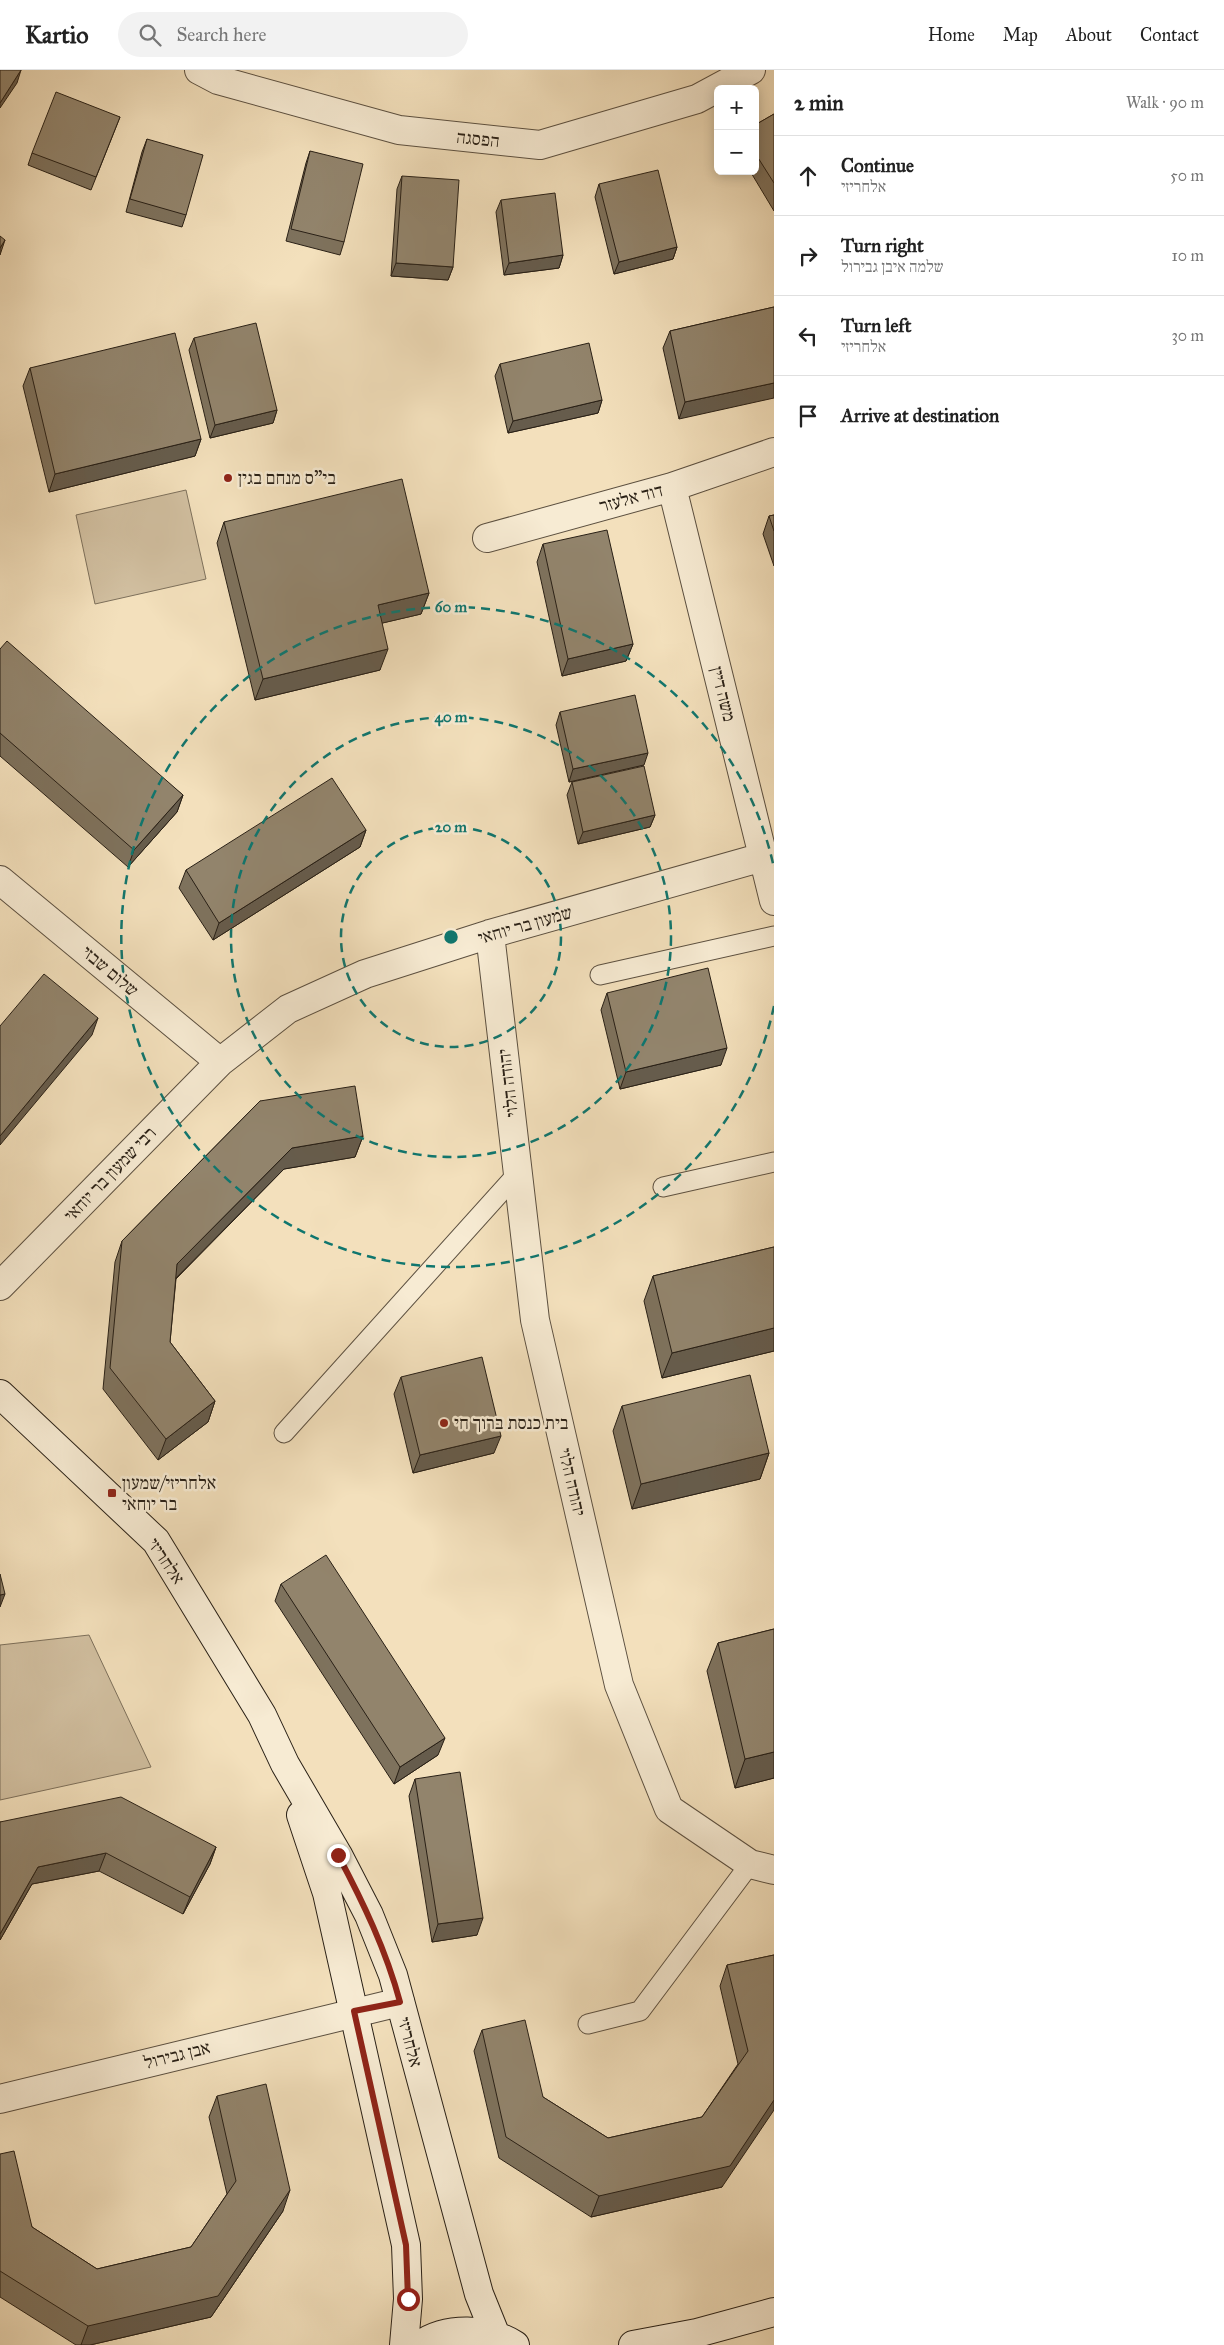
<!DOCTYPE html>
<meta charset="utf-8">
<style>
:root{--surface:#fff;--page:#f2f2f2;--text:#222;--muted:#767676;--line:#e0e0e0}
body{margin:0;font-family:"IM FELL Great Primer","Frank Ruhl Libre",serif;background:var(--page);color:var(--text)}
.controls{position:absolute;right:15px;top:15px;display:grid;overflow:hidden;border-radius:8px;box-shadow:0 2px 12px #0003}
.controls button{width:45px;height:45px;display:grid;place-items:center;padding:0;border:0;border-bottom:1px solid var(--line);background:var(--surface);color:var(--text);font:25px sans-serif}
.stop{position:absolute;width:15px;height:15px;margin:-11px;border:4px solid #8f2418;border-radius:50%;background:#fff}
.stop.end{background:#8f2418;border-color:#fff;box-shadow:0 1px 5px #0008}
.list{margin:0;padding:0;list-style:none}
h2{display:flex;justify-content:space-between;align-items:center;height:65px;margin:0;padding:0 20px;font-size:21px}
h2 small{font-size:16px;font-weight:400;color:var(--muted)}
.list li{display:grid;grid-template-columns:32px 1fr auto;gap:15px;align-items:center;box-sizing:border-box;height:80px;padding:0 20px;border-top:1px solid var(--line)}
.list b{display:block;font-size:19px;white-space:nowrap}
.list p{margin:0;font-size:16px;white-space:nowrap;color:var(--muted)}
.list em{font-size:16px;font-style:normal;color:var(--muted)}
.icon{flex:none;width:28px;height:28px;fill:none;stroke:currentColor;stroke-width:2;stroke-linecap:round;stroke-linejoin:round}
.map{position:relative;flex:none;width:774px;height:2275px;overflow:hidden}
header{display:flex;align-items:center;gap:30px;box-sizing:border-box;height:70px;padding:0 25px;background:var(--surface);border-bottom:1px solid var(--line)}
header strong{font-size:24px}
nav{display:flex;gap:28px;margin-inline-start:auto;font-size:18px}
.search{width:350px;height:45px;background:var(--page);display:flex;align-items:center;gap:12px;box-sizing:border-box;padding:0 18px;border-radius:28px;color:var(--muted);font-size:19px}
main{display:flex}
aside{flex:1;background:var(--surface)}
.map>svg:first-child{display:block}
.green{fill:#d1bfa0;stroke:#7d705b}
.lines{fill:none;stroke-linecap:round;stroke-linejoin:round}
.lane-casing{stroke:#5c5040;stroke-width:21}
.street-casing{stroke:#5c5040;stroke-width:30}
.secondary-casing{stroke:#292016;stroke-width:30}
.lane{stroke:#f7ebd3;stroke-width:19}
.street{stroke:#f7ebd3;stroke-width:28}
.secondary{stroke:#f7ebd3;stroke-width:28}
.wall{fill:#7e725d;stroke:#292016}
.shaded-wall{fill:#665c4c;stroke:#292016}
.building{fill:#92846c;stroke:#292016}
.route{stroke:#8f2418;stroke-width:6}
.ring{fill:none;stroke:#0f766e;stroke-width:2.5;stroke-dasharray:9 6}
.poi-dot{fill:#8f2418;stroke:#f7ebd3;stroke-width:2}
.labels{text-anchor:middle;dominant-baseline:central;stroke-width:5;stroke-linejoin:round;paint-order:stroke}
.street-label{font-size:18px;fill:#292016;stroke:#f7ebd3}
.poi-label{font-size:18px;fill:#292016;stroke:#f7ebd3;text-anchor:start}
.centre{fill:#0f766e;stroke:#f7ebd3;stroke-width:2.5}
.ring-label{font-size:15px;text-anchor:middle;font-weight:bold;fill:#0f766e;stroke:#f7ebd3;stroke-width:5;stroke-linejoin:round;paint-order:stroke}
</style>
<header>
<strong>Kartio</strong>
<div class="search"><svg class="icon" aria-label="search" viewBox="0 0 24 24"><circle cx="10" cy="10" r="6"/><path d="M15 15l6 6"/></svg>Search here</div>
<nav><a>Home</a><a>Map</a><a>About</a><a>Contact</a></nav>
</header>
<main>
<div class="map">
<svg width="774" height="2275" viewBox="0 0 774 2275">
<rect width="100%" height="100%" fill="#f3e0bc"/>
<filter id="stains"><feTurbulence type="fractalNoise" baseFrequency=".004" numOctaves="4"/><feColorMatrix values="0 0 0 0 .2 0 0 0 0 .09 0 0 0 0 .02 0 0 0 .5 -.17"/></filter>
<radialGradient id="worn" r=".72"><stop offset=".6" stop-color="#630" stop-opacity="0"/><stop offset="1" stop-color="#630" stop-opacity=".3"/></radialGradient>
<path class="green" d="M186,420L206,509L95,534L76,445Z
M89,1565L151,1697L0,1730V1575Z"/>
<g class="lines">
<g class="lane-casing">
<path id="lane" d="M600,905L774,866
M663,1117L774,1092
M284,1363L518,1103
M588,1954L640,1941L750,1794"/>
</g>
<g class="street-casing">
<path id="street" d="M199,0L218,10L399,60L540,75L697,29L751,0
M672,417L774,831
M487,468L672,417L774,382
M0,810L220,992
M490,864L535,1250L619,1615L669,1739L750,1794L774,1800
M0,1216L220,992L288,939L365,904L490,864L763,787
M0,2029L400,1932"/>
</g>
<g class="secondary-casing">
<path id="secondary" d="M0,1324L156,1471L262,1645L285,1694L338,1785L369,1845L393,1905L479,2224L496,2266
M301,1745L327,1823L406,2175L408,2229L404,2275
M420,2275C447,2256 488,2258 515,2275
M633,2275L697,2263L774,2242"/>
</g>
<use href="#lane" class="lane"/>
<use href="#street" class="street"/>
<use href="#secondary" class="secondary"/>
</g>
<path class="wall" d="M774,44V141L750,101H755V55Z
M120,47L91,120L28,95L32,83Z
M147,69L186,145L182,157L126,142L142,82Z
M310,81L344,172L340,185L286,171L306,93Z
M402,106L453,197L448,210L391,206L397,119Z
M599,114L677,177L673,189L614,204L595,127Z
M501,130L563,185L559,198L504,205L496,142Z
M774,237L679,349L663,278L670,261Z
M194,268L277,340L273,353L210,368L189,280Z
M500,294L602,330L598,343L508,363L495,306Z
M30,298L201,369L195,386L49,422L23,316Z
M774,445V496L763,464L769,446Z
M224,452L429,523L421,544L382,553L380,600L255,630L217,473Z
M543,474L633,574L626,591L562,606L537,492Z
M0,579L183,725L177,742L128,797L0,686Z
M560,642L644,695L569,712L556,655Z
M572,712L655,745L650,757L578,774L567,725Z
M366,760L360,777L213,870L179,818L186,800Z
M607,923L721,995L620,1019L601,940Z
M260,1031L363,1066L355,1087L284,1099L176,1209L170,1272L215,1331L208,1352L158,1390L103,1319L115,1192L122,1171Z
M774,1177V1281L662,1308L644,1231L653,1206Z
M401,1307L494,1383L413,1403L394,1324Z
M622,1336L769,1383L760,1409L632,1439L613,1361Z
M281,1514L438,1685L394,1714L275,1531Z
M774,1559V1708L735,1718L707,1601L718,1573Z
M415,1709L477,1865L432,1872L409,1726Z
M0,1752L216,1777L210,1794L183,1844L99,1801L32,1814L0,1870Z
M774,1885L722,2117L591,2147L499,2088L474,1981L482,1960L543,2027L608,2068L702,2047L738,1994L720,1916L727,1895Z
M217,2026L283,2141L211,2247L90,2275H76L0,2227V2084L32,2157L97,2199L191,2177L227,2124L209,2047Z"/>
<path class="shaded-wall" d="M21,0L17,13L0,38V33Z
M5,170L0,185V178Z
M677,177L673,189L614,204L619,192Z
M563,185L559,198L504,205L509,193Z
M396,193L453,197L448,210L391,206Z
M774,313V328L679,349L685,332Z
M602,330L598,343L508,363L513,351Z
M277,340L273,353L210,368L215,355Z
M201,369L195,386L49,422L55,404Z
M429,523L421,544L370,556L378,535Z
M633,574L626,591L562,606L568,589Z
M388,579L380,600L255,630L263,609Z
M648,683L644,695L569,712L573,699Z
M183,725L177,742L128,797L134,780Z
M655,745L650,757L578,774L583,762Z
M366,760L360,777L213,870L219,853Z
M98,948L92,965L0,1075V1066Z
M727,978L721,995L620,1019L626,1002Z
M363,1066L355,1087L284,1099L169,1215L177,1194L292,1078Z
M774,1258V1281L662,1308L672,1283Z
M215,1331L208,1352L158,1390L166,1369Z
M501,1366L494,1383L413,1403L420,1385Z
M769,1383L760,1409L632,1439L641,1414Z
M5,1524L0,1537V1525Z
M445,1668L438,1685L394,1714L400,1697Z
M774,1682V1708L735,1718L745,1689Z
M216,1777L210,1794L183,1844L190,1827Z
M106,1783L99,1801L32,1814L0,1870V1864L38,1797Z
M483,1848L477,1865L432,1872L438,1854Z
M774,2030V2040L722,2117L591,2147L599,2126Z
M290,2120L283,2141L211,2247L90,2275H81L88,2256Z"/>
<path class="building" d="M0,0H21L0,33Z
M56,22L120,47L96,107L32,83Z
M774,44V113L755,83V55Z
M147,69L203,85L186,145L130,129Z
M310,81L363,94L344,172L291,159Z
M658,100L677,177L619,192L599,114Z
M402,106L459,110L453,197L396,193Z
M555,123L563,185L509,193L501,130Z
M0,166L5,170L0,178Z
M774,237V313L685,332L670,261Z
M256,253L277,340L215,355L194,268Z
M175,263L201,369L55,404L30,298Z
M589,273L602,330L513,351L500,294Z
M402,409L429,523L378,535L388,579L263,609L224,452Z
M774,445V461L769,446Z
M607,460L633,574L568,589L543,474Z
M7,571L183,725L134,780L0,663V579Z
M635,625L648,683L573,699L560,642Z
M644,696L655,745L583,762L572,712Z
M332,708L366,760L219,853L186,800Z
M708,898L727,978L626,1002L607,923Z
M44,904L98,948L0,1066V956Z
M355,1016L363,1066L292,1078L177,1194L170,1272L215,1331L166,1369L110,1298L122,1171L260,1031Z
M774,1177V1258L672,1283L653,1206Z
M482,1287L501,1366L420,1385L401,1307Z
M750,1305L769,1383L641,1414L622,1336Z
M326,1485L445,1668L400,1697L281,1514Z
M0,1504L5,1524L0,1525Z
M774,1559V1682L745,1689L718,1573Z
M460,1702L483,1848L438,1854L415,1709Z
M121,1727L216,1777L190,1827L106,1783L38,1797L0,1864V1752Z
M774,1885V2030L730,2096L599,2126L506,2067L482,1960L525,1950L543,2027L608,2068L702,2047L748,1981L727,1895Z
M266,2014L290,2120L218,2226L88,2256L0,2201V2084L14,2081L32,2157L97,2199L191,2177L236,2111L217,2026Z"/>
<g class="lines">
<path class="route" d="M338,1785C363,1832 386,1880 400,1932L354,1941L406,2175L408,2229"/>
</g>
<g class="ring">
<circle cx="451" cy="867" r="110"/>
<circle cx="451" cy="867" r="220"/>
<path d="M774 936A330 330 0 1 1 774 798"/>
</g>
<g class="poi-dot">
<circle cx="228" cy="408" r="5"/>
<circle cx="444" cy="1353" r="5"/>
<rect x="107" y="1418" width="10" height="10" rx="2.5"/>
</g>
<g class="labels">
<g class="street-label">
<text transform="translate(478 69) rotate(6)">הפסגה</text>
<text transform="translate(631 428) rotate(-15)">דוד אלעזר</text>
<text transform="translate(723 624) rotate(76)">משה דיין</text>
<text transform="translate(525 855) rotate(-16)">שמעון בר יוחאי</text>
<text transform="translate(110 901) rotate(40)">שלום שבזי</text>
<text transform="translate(508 1013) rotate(-97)">יהודה הלוי</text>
<text transform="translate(110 1104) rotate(-46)">רבי שמעון בר יוחאי</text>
<text transform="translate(572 1412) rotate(77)">יהודה הלוי</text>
<text transform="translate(166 1491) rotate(56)">אלחריזי</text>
<text transform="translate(410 1972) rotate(75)">אלחריזי</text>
<text transform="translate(177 1985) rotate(-14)">אבן גבירול</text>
</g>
<g class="poi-label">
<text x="238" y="408">בי"ס מנחם בגין</text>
<text x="454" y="1353">בית כנסת ברוך חי</text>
<text x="122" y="1413">אלחריזי/שמעון<tspan x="122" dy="21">בר יוחאי</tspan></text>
</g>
</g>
<circle cx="451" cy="867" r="8" class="centre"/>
<g class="ring-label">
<text x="451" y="542">60 m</text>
<text x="451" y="652">40 m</text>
<text x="451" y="762">20 m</text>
</g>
<rect width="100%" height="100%" filter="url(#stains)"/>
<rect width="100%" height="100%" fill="url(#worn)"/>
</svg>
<div class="controls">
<button>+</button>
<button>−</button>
</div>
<div class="stop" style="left:408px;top:2229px"></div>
<div class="stop end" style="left:338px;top:1785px"></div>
</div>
<aside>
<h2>2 min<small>Walk · 90 m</small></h2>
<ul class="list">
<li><svg class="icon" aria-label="ahead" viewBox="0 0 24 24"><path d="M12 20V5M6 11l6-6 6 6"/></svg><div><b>Continue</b><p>אלחריזי</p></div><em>50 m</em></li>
<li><svg class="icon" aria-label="right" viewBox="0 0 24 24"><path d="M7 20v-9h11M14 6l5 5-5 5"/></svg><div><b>Turn right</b><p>שלמה איבן גבירול</p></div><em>10 m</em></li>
<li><svg class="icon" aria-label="left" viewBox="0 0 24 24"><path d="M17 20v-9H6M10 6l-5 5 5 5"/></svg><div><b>Turn left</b><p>אלחריזי</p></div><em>30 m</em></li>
<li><svg class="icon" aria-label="arrive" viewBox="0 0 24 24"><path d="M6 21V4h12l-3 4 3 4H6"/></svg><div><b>Arrive at destination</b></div></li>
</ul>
</aside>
</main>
